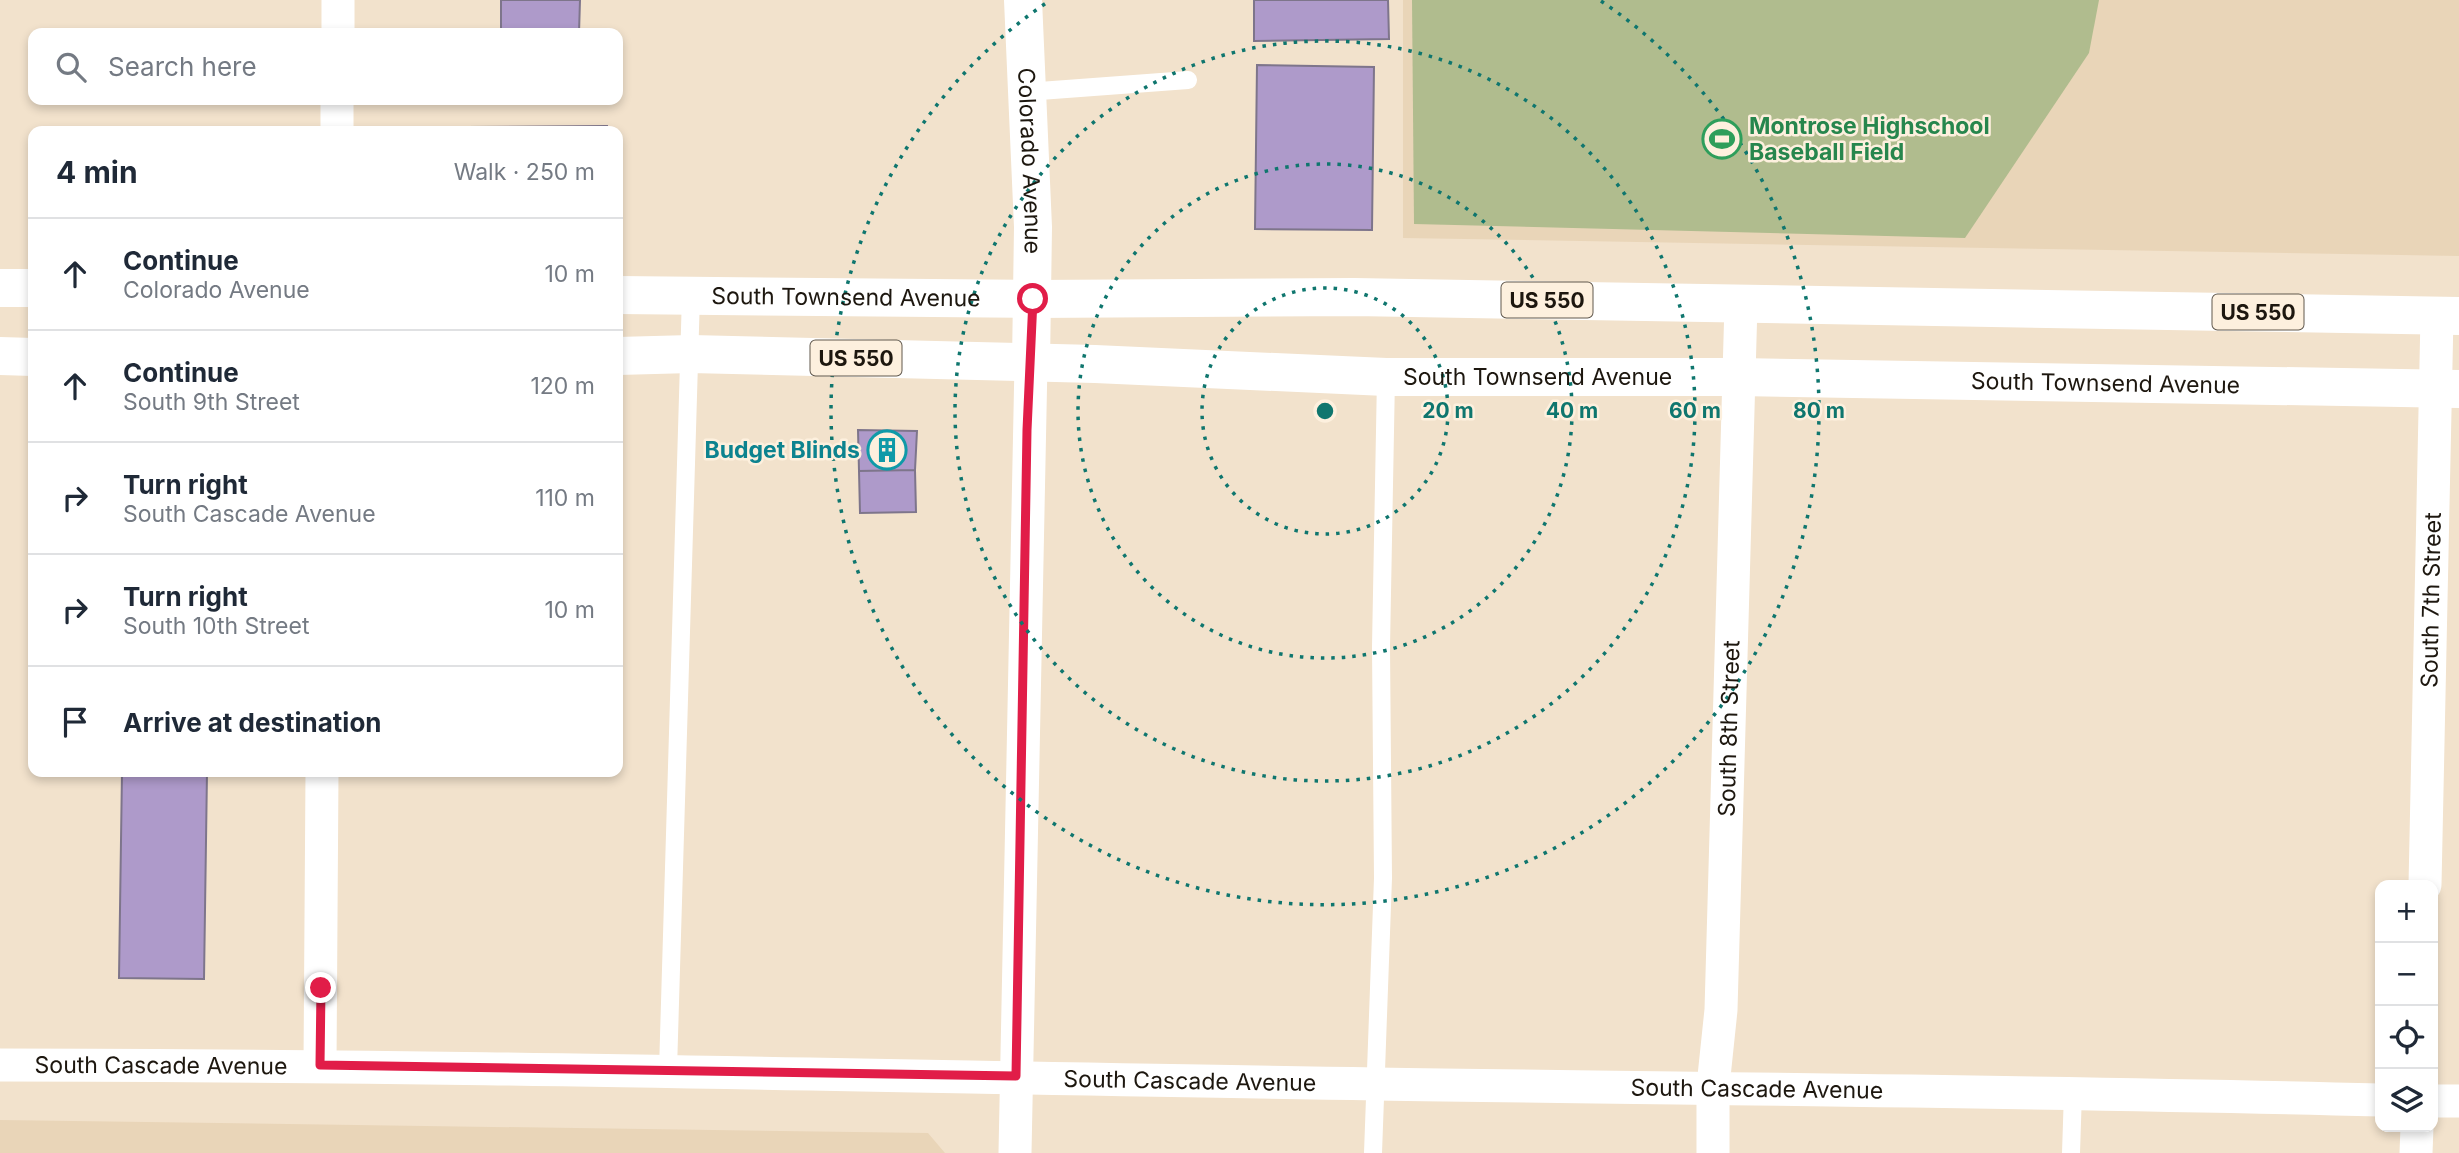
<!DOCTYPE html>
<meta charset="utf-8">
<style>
:root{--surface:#fff;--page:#f6f6f7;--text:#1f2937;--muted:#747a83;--line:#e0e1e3}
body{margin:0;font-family:Inter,sans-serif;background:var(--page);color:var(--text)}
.controls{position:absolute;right:21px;bottom:21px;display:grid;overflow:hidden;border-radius:14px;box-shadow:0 4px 10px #0003}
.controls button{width:63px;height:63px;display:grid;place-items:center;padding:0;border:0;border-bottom:2px solid var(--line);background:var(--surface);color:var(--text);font:35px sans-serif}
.stop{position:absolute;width:21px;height:21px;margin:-16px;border:5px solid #e11d48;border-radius:50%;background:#fff}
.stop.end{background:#e11d48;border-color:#fff;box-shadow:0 2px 7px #0008}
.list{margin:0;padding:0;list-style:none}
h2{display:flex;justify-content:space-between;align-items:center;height:91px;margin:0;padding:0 28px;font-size:30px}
h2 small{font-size:23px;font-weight:400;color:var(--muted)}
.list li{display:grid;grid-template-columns:46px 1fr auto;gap:21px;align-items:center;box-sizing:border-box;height:112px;padding:0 28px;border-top:2px solid var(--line)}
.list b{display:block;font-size:26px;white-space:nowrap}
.list p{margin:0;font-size:23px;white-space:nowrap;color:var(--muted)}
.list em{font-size:23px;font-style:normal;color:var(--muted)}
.icon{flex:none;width:38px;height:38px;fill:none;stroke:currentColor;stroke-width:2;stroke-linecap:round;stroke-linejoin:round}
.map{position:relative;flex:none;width:2459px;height:1153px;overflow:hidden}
.search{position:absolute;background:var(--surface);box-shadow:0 4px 10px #0003;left:28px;top:28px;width:595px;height:77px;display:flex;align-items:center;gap:18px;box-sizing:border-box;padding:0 24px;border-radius:14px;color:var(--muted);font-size:26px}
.panel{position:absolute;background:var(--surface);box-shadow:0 4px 10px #0003;left:28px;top:126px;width:595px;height:651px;border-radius:14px}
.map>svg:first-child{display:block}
.built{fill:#e9d5b8}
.green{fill:#b0bc8e}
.building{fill:#ae9aca;stroke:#7e758b;stroke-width:2}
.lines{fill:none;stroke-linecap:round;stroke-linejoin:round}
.lane{stroke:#fff;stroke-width:18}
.street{stroke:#fff;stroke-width:33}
.secondary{stroke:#fff;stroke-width:38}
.highway{stroke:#fff;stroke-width:38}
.route{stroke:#e11d48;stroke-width:9}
.ring{fill:none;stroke:#0f766e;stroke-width:3.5;stroke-dasharray:3.5 7}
.labels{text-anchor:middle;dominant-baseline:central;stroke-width:5;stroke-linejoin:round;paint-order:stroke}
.shield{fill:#fdf0de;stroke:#60584d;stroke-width:2}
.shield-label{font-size:21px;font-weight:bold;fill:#1d170f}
.leisure-label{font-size:23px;font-weight:bold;fill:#27864d;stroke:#fdf0de;text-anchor:start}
.street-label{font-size:23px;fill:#1d170f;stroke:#fdf0de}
.culture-label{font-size:23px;font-weight:bold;fill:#0d838f;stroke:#fdf0de;text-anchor:end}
.centre{fill:#0f766e;stroke:#fdf0de;stroke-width:3.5}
.ring-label{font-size:21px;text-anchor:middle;font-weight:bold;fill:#0f766e;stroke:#fdf0de;stroke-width:5;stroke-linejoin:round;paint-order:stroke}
</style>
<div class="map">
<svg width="2459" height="1153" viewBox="0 0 2459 1153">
<rect width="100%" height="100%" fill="#f2e2cc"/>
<path class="built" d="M1403,0H2459V256L1403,238Z
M0,1120L928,1133L945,1153H0Z"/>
<path class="green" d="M1412,0H2099L2089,53L1965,238L1414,224Z"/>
<path class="building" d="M501,0H580L579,33H501Z
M1254,0H1388L1389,39L1254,41Z
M1257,65L1374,67L1372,230L1255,229Z
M607,126V131H467V127Z
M858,430L917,431L915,470L859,471Z
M915,470L916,512L860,513L859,471Z
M122,772H207L204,979L119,978Z"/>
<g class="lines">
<path class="lane" d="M1026,92L1188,80
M668,1070L691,295
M1373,1153L1383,878L1381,647L1386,377
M2071,1153L2073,1092"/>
<g class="street">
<path d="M338,33V0"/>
<path d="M337,131V100"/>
<path id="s1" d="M2425,885L2437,316"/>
<path id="s2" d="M0,1065C459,1065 917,1077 1376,1084C1711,1089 2045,1091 2380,1100"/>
<path d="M320,1065L322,772"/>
<path d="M2433,1101H2459"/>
<path d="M1015,1153L1031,363"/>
<path id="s3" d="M1713,1153V1086L1721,1010L1741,304"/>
<path d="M2416,1153L2417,1127"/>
</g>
<path class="secondary" id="s4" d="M1023,0L1033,227L1031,363"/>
<g class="highway">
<path d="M0,288H33"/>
<path id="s5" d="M618,295L1033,299L1354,297L2459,316"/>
<path d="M0,356L33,357"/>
<path id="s6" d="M618,356L691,354L1095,364L1386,377H1738L2459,389"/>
</g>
</g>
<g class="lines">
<path class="route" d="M321,988L320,1065L1016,1076L1027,430L1033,299"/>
</g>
<g class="ring">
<circle cx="1325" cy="411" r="123"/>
<circle cx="1325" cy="411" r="247"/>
<circle cx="1325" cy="411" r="370"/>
<path d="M1601 1A494 494 0 1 1 1049 1"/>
</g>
<defs>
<g id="stadium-ring" transform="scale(2.0125)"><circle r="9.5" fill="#fdf0de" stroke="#2e9e5b" stroke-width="1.5"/><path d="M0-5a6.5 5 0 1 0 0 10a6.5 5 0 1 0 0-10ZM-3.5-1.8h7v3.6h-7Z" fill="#2e9e5b"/></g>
<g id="building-ring" transform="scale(2.0125)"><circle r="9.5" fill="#fdf0de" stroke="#0f9aa8" stroke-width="1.5"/><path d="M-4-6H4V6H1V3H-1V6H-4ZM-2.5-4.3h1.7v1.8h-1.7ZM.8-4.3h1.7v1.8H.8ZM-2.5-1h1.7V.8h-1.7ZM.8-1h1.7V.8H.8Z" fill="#0f9aa8"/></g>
</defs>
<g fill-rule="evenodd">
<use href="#stadium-ring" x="1722" y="139"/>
<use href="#building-ring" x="887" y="450"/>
</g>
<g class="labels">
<g class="shield">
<rect x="1501.5" y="282.5" width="91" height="35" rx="5"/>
<rect x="2212.5" y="294.5" width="91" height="35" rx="5"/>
<rect x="810.5" y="340.5" width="91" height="35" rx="5"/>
</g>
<g class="shield-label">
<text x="1547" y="300">US 550</text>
<text x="2258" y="312">US 550</text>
<text x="856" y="358">US 550</text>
</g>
<g class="leisure-label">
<text x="1749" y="126">Montrose Highschool<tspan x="1749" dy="26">Baseball Field</tspan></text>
</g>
<g class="street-label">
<text stroke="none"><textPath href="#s4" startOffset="161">Colorado Avenue</textPath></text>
<text stroke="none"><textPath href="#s5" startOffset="228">South Townsend Avenue</textPath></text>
<text stroke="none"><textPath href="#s6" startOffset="920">South Townsend Avenue</textPath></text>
<text stroke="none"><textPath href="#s6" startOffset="1488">South Townsend Avenue</textPath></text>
<text stroke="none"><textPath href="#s1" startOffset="285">South 7th Street</textPath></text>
<text stroke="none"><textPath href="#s3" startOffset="425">South 8th Street</textPath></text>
<text stroke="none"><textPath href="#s2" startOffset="161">South Cascade Avenue</textPath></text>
<text stroke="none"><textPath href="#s2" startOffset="1190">South Cascade Avenue</textPath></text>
<text stroke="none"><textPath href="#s2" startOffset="1757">South Cascade Avenue</textPath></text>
</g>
<g class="culture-label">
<text x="860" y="450">Budget Blinds</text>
</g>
</g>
<circle cx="1325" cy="411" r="10" class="centre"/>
<g class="ring-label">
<text x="1448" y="418">20 m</text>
<text x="1572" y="418">40 m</text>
<text x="1695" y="418">60 m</text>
<text x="1819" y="418">80 m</text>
</g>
</svg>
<div class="controls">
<button>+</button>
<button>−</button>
<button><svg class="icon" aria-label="locate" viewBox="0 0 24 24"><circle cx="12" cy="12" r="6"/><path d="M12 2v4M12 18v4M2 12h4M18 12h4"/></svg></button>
<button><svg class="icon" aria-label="layers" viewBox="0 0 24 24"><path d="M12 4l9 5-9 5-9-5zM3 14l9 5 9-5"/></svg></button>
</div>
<div class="stop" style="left:1033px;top:299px"></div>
<div class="stop end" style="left:321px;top:988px"></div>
<div class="search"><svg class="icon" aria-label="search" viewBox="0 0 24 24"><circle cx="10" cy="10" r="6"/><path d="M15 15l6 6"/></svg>Search here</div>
<section class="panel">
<h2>4 min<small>Walk · 250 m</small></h2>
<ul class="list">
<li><svg class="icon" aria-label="ahead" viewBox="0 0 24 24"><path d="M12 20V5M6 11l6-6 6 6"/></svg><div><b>Continue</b><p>Colorado Avenue</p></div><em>10 m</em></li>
<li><svg class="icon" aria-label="ahead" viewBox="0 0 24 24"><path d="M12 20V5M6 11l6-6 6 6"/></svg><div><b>Continue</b><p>South 9th Street</p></div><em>120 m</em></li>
<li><svg class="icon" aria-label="right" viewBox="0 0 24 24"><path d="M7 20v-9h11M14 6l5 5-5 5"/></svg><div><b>Turn right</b><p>South Cascade Avenue</p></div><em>110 m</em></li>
<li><svg class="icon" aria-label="right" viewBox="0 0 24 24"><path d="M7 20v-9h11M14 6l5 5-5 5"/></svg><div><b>Turn right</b><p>South 10th Street</p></div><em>10 m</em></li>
<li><svg class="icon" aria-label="arrive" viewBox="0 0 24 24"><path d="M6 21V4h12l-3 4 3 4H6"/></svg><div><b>Arrive at destination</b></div></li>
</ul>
</section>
</div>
